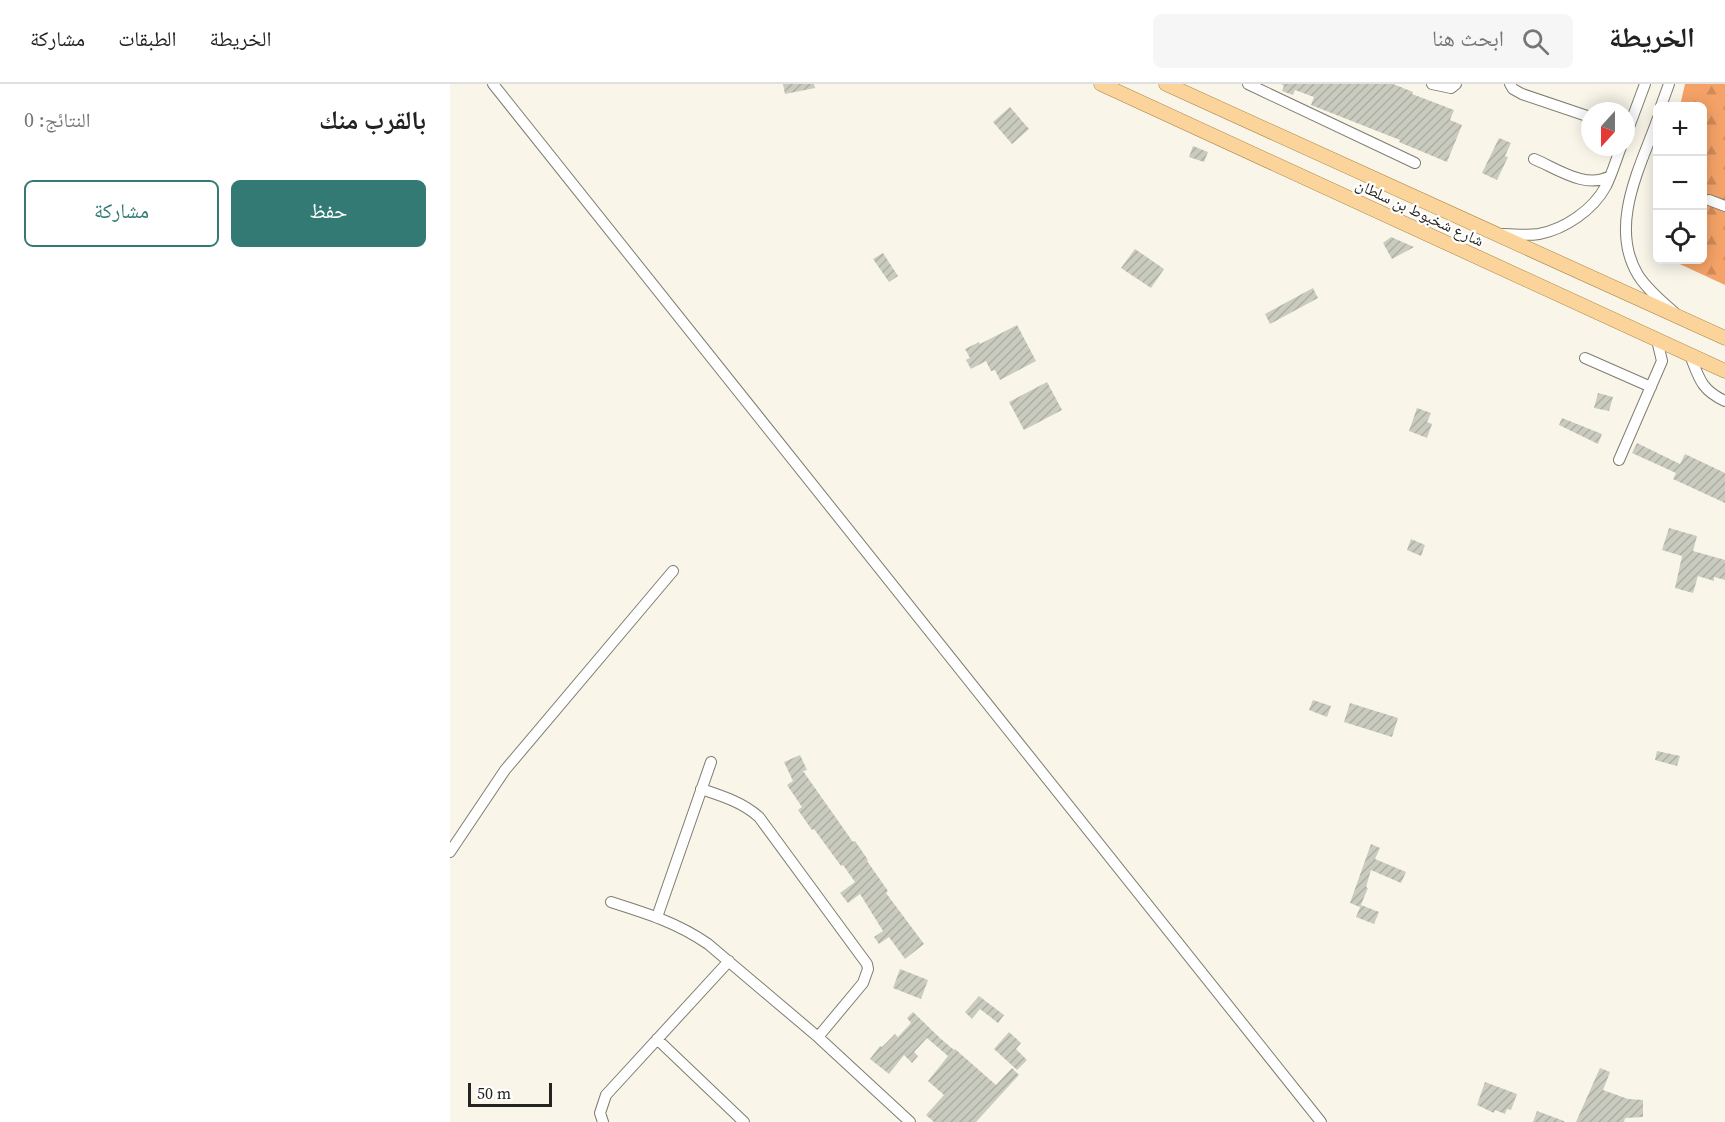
<!DOCTYPE html>
<html lang="ar">
<meta charset="utf-8">
<style>
:root{--surface:#fff;--page:#f6f6f6;--text:#222;--muted:#767676;--line:#e0e0e0;--accent:#327a73}
body{margin:0;font-family:"Source Serif 4","Noto Naskh Arabic",serif;background:var(--page);color:var(--text);direction:rtl}
.controls{position:absolute;right:18px;top:18px;display:grid;overflow:hidden;border-radius:9px;box-shadow:0 3px 15px #0003}
.controls button{width:54px;height:54px;display:grid;place-items:center;padding:0;border:0;border-bottom:2px solid var(--line);background:var(--surface);color:var(--text);font:30px sans-serif}
.compass{position:absolute;left:1131px;top:18px;width:54px;height:54px;border-radius:50%;background:var(--surface);box-shadow:0 3px 15px #0003;rotate:201deg}
.scale{position:absolute;left:18px;bottom:15px;width:84px;box-sizing:border-box;padding-left:6px;border:3px solid #262420;border-top:0;font-size:16px;line-height:21px;white-space:nowrap;color:#262420;-webkit-text-stroke:4px #fff;paint-order:stroke}
.list{margin:0;padding:0;list-style:none}
h2{display:flex;justify-content:space-between;align-items:center;height:78px;margin:0;padding:0 24px;font-size:26px}
h2 small{font-size:20px;font-weight:400;color:var(--muted)}
.actions{display:flex;gap:12px;padding:18px 24px}
.actions a{flex:1;padding:14px 0;border:2px solid var(--accent);border-radius:9px;text-align:center;font-size:21px;color:var(--accent)}
.actions .main{background:var(--accent);color:#fff}
.icon{flex:none;width:33px;height:33px;fill:none;stroke:currentColor;stroke-width:2;stroke-linecap:round;stroke-linejoin:round}
.map{position:relative;flex:none;width:1275px;height:1038px;overflow:hidden;direction:ltr}
header{display:flex;align-items:center;gap:36px;box-sizing:border-box;height:84px;padding:0 30px;background:var(--surface);border-bottom:2px solid var(--line)}
header strong{font-size:28px}
nav{display:flex;gap:33px;margin-inline-start:auto;font-size:21px}
.search{width:420px;height:54px;background:var(--page);display:flex;align-items:center;gap:15px;box-sizing:border-box;padding:0 21px;border-radius:9px;color:var(--muted);font-size:22px}
main{display:flex}
aside{flex:1;background:var(--surface)}
.map>svg:first-child{display:block}
.forest{fill:url(#forest-firs)}
.building{fill:url(#building-hatch)}
.lines{fill:none;stroke-linecap:round;stroke-linejoin:round}
.minor-casing{stroke:#7f7c71;stroke-width:12}
.major-casing{stroke:#ae8445;stroke-width:15}
.minor{stroke:#fff;stroke-width:10}
.major{stroke:#fbd49b;stroke-width:14}
.labels{text-anchor:middle;dominant-baseline:central;stroke-width:4.5;stroke-linejoin:round;paint-order:stroke}
.street-label{font-size:16px;fill:#262420;stroke:#fff}
</style>
<header>
<strong>الخريطة</strong>
<div class="search"><svg class="icon" aria-label="search" viewBox="0 0 24 24"><circle cx="10" cy="10" r="6"/><path d="M15 15l6 6"/></svg>ابحث هنا</div>
<nav><a>الخريطة</a><a>الطبقات</a><a>مشاركة</a></nav>
</header>
<main>
<div class="map">
<svg width="1275" height="1038" viewBox="0 0 1275 1038">
<defs>
<pattern id="forest-firs" width="22" height="20" patternUnits="userSpaceOnUse" patternTransform="scale(1.5)"><rect width="22" height="20" fill="#f4a267"/><path d="M5 1l3.5 6h-7zM16 11l3.5 6h-7z" fill="#d18b59"/></pattern>
<pattern id="building-hatch" width="6" height="6" patternUnits="userSpaceOnUse" patternTransform="scale(1.5)"><rect width="6" height="6" fill="#cacbbf"/><path d="M-1 1l2-2M0 6l6-6M5 7l2-2" fill="none" stroke="#adaea4"/></pattern>
</defs>
<rect width="100%" height="100%" fill="#f9f5e9"/>
<path class="forest" d="M1235,0H1275V201L1221,176H1252V22H1230Z"/>
<path class="building" d="M333,0H364L365,4L335,10Z
M831,0H943L963,8L962,10L1004,26L1000,36L1012,41L997,78L949,58L950,56L861,21L864,13L845,6L843,11L832,7L834,2Z
M560,23L579,45L562,60L543,38Z
M1049,54L1061,59L1055,72L1058,73L1047,96L1032,89Z
M743,62L758,68L754,78L739,73Z
M941,153L964,163L942,175L933,159Z
M685,165L714,185L701,204L671,184Z
M433,169L448,192L439,198L423,175Z
M863,204L868,214L820,240L815,230Z
M567,241L586,277L550,296L545,286L541,287L536,277L521,285L516,276L520,274L515,265L529,258L530,260Z
M597,298L612,326L574,346L559,318Z
M1148,309L1163,313L1159,327L1144,324Z
M967,324L981,329L977,338L982,340L977,354L959,347Z
M1112,334L1152,350L1148,360L1109,341Z
M1187,359L1230,380L1235,370L1275,389V419L1223,395L1226,389L1182,369Z
M1219,444L1247,452L1243,467L1275,476V496L1264,493V497L1248,492L1243,509L1225,504L1232,472L1212,466Z
M961,455L975,461L971,472L957,466Z
M863,616L881,622L877,633L859,626Z
M900,619L948,634L942,653L894,638Z
M1207,667L1230,672L1227,682L1205,676Z
M350,671L357,686L353,687L403,758L405,757L418,776L417,777L438,807L436,809L474,860L455,875L439,853L429,860L424,853L433,847L410,810L398,819L390,809L405,798L393,781L391,782L364,745L362,746L348,726L352,723L337,701L343,697L334,678Z
M921,760L930,764L925,775L956,788L951,799L921,786L916,803L918,804L910,823L900,819Z
M911,821L929,828L924,840L906,833Z
M450,885L478,896L471,915L443,904Z
M529,912L554,931L548,939L530,925L522,935L515,928Z
M463,928L490,954L504,966L505,965L546,1001L562,984L569,991L526,1038H484L476,1031L494,1011L478,997L498,972L477,954L464,968L468,972L462,979L454,971L439,990L420,975L430,962L432,963L445,950L448,953L461,939L457,934Z
M559,948L571,959L566,965L577,976L567,986L544,965Z
M1150,984L1160,988L1153,1006L1178,1015L1193,1016V1033L1175,1034L1174,1038H1126Z
M1035,998L1067,1010L1061,1026L1057,1025L1055,1030L1045,1026L1044,1029L1027,1021Z
M1087,1027L1114,1037V1038H1083Z"/>
<g class="lines">
<g class="minor-casing">
<path id="minor" d="M43,0L871,1038
M798,0L965,79
M982,0L1001,4L1006,0
M1060,0L1063,5L1072,10L1140,33
M1211,22L1219,0
M1208,34C1191,82 1158,141 1188,191C1197,205 1211,217 1224,228
M1176,51L1195,0
M1084,75C1106,84 1136,106 1160,92
M1259,116L1275,122
M1051,150C1064,150 1076,152 1089,150C1115,145 1143,126 1156,102C1162,90 1166,76 1171,63
M1240,271C1249,294 1251,306 1275,317
M1135,274L1201,303
M1169,376L1212,277L1207,256
M251,705C272,712 292,718 309,733L417,880L418,885L413,899L368,953
M0,768L55,686L223,487
M161,818C196,829 228,839 258,860L368,953L460,1038
M207,833L261,678
M207,955L294,1038
M153,1038L150,1029L156,1011L279,877"/>
</g>
<g class="major-casing">
<path id="major" d="M651,0L1275,287
M716,0L1275,254"/>
</g>
<use href="#minor" class="minor"/>
<use href="#major" class="major"/>
</g>
<g class="labels">
<g class="street-label">
<text transform="translate(970 128) rotate(25)">شارع شخبوط بن سلطان</text>
</g>
</g>
</svg>
<div class="controls">
<button>+</button>
<button>−</button>
<button><svg class="icon" aria-label="locate" viewBox="0 0 24 24"><circle cx="12" cy="12" r="6"/><path d="M12 2v4M12 18v4M2 12h4M18 12h4"/></svg></button>
</div>
<svg class="compass" viewBox="-18 -18 36 36"><path d="M0-13l5 13h-10z" fill="#e53935"/><path d="M0 13l5-13h-10z" fill="#767676"/></svg>
<div class="scale">50 m</div>
</div>
<aside>
<h2>بالقرب منك<small>النتائج: 0</small></h2>
<ul class="list">
</ul>
<div class="actions"><a class="main">حفظ</a><a>مشاركة</a></div>
</aside>
</main>
